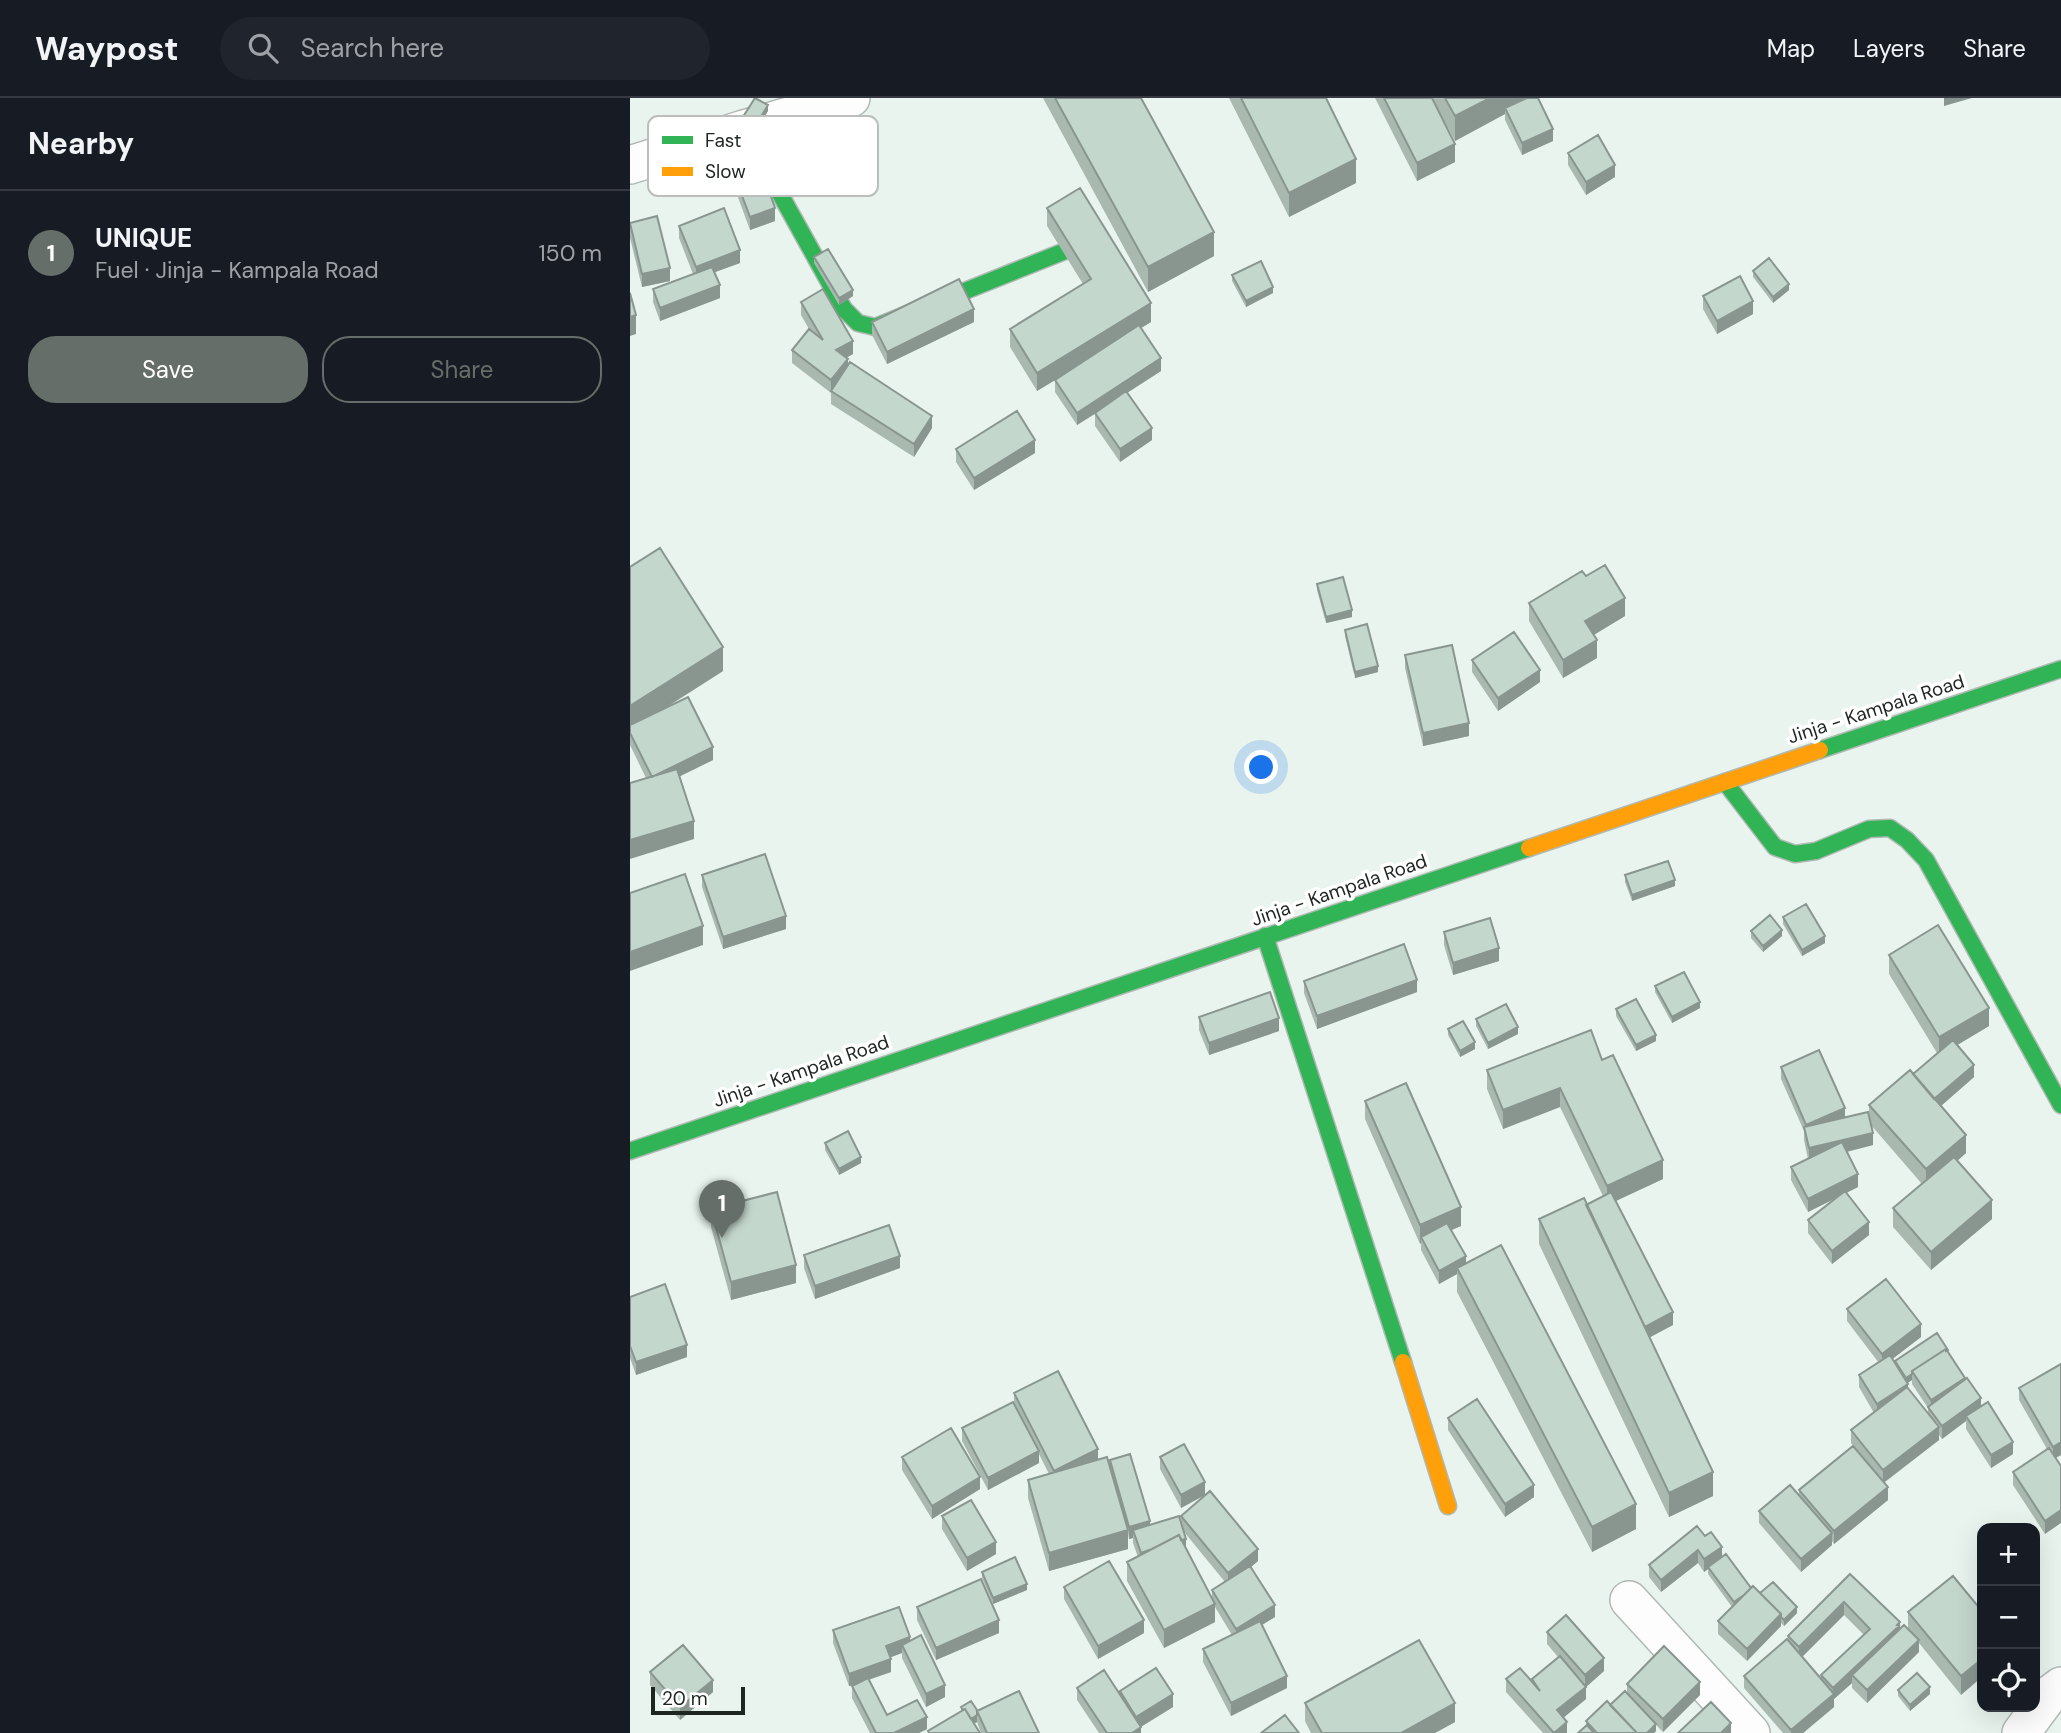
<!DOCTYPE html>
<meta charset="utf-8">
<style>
:root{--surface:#171b24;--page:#20242c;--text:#f1f3f6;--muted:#9ea1a6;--line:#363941;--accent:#656e69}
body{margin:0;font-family:"DM Sans",sans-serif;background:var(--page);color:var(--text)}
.controls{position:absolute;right:21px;bottom:21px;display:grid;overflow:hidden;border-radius:14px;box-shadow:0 7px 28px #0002}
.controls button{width:63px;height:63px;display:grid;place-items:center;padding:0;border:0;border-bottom:2px solid var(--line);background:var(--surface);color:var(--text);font:35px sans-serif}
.scale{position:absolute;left:21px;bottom:18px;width:94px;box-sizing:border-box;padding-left:7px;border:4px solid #1e2622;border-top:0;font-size:19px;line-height:24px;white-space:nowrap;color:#1e2622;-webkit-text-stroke:5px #fff;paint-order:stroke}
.you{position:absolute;left:632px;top:670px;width:24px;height:24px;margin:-18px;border:5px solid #fff;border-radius:50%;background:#1a73e8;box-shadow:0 0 0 10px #1a73e833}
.badge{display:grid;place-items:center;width:46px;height:46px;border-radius:50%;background:var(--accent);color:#fff;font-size:23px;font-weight:700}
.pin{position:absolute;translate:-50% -58px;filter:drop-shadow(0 2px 4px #0008)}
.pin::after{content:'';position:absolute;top:37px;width:24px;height:21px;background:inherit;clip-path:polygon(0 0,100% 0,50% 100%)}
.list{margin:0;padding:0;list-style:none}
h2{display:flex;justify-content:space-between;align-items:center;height:91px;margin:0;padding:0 28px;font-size:30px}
h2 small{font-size:23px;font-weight:400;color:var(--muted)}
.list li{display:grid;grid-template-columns:46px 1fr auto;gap:21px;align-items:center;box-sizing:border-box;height:126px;padding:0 28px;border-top:2px solid var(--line)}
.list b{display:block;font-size:26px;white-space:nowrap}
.list p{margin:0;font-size:23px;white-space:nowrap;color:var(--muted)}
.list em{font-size:23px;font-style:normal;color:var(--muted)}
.actions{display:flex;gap:14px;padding:21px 28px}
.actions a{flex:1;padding:16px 0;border:2px solid var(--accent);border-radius:28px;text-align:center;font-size:24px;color:var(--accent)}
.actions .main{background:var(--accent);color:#fff}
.icon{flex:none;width:38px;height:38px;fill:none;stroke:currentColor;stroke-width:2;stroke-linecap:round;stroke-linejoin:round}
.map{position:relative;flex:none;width:1431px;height:1635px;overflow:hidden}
header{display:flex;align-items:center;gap:42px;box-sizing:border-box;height:98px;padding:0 35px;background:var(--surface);border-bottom:2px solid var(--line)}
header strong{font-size:33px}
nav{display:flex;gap:38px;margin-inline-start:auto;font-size:24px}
.search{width:490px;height:63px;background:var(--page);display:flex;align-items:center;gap:18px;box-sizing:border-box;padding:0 24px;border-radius:38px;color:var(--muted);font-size:26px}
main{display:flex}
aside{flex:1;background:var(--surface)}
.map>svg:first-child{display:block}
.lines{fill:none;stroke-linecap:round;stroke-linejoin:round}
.street-casing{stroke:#b0b9b4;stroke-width:40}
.fast-casing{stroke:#b0b9b4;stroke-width:19}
.slow-casing{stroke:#b0b9b4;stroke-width:19}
.street{stroke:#fcfdfc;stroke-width:37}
.fast{stroke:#30b455;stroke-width:16}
.slow{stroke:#ff9f0a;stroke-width:16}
.wall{fill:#a9b9b0;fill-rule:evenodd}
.shaded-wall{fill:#899690}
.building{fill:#c4d7cd;stroke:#899690;stroke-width:2}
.labels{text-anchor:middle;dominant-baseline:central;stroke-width:7;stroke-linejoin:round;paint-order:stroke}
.street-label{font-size:19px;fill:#1e2622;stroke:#fff}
.key{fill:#fff;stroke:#bcbebd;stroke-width:2}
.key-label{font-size:19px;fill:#1e2622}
</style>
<header>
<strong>Waypost</strong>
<div class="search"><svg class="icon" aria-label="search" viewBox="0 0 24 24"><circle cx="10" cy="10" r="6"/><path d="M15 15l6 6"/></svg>Search here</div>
<nav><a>Map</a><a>Layers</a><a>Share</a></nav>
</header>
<main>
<aside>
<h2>Nearby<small></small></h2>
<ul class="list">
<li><span class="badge">1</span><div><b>UNIQUE</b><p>Fuel · Jinja - Kampala Road</p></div><em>150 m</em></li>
</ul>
<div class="actions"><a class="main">Save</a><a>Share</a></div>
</aside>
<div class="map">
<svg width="1431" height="1635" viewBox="0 0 1431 1635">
<rect width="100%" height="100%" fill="#e9f4ee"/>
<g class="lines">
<g class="street-casing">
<path id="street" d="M0,67L114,31L221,0
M999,1502L1121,1635
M1391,1635L1419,1597L1431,1588"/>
</g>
<g class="fast-casing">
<path id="fast" d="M114,31L214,211L228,225L245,229L445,149
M1190,652L1431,571
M1095,684L1145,749L1165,756L1186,753L1239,731L1260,730L1277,742L1296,762L1431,1007
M635,838L773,1264
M0,1053L899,750"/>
</g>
<g class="slow-casing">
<path id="slow" d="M899,750L1190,652
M773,1264L818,1408"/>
</g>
<use href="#street" class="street"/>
<use href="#fast" class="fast"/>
<use href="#slow" class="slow"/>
</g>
<path class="wall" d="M413,0H511L584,158L518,194Z
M599,0H696L726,85L659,119Z
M745,0H802L825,64L787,83Z
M802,0H908L923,43L892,57L875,22V16L825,43Z
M138,13L124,36L111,29V22Z
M938,55L985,79L956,97L938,67Z
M102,71L145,123L120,132L102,83Z
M417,110L521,224L511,230L531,273L497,295L522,342L490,364L465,328V316L447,327L425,294V282L407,293L380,249V231L453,186L417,128Z
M0,125L40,183L12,189L0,140Z
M49,128L110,165L85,174L90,200L30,223L23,204V191L63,176L49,140Z
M184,159L223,198L209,207L184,165Z
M1123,173L1159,192L1143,205L1123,179Z
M602,177L643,195L616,209L602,183Z
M1073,198L1123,216L1087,236L1073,211Z
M171,204L223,256L216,260L218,268L302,330L284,359L201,306V295L162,265V252L179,231L171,217Z
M242,224H344L257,266L242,237Z
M326,351L405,355L344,392L326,364Z
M0,469L93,573L31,613L83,662L50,678L64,741L16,680L0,647Z
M956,478L995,518L964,537L967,560L933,580L899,523V505Z
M687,486L722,519L696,525L687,492Z
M715,532L748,574L725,580L715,538Z
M775,557L839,638L793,648L775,570Z
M842,562L910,584L868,613L842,574Z
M72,777L156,831L93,851L72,789Z
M995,777L1045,788L1002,803L995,784Z
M1153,819L1195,845L1172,858L1153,826Z
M1121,833L1152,838L1133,854L1121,840Z
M814,834L869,863L823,877L814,847Z
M1259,857L1359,928L1327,947L1344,979L1311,1008L1336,1055L1327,1063L1362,1121L1301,1172L1263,1129V1110L1292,1086L1241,1027L1243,1047L1217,1054L1228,1089L1216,1095L1239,1137L1202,1166L1178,1135V1122L1208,1099L1178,1114L1161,1082V1069L1178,1061L1174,1042V1033L1151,981V969L1215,1020L1239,1022V1007L1283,976L1307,955L1259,876Z
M674,883L787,894L687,931L674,895Z
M1025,888L1070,910L1042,925L1025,894Z
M986,911L1026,943L1006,953L986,918Z
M569,919L649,933L579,957L569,932Z
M846,921L888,936L858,951L846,928Z
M818,931L845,951L830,959L818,937Z
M972,962L1033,1081L986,1103L1043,1227L1019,1239L1083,1398L1039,1419L909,1146V1121L956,1107L973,1098L930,1009L873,1031L857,991V972Z
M735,1003L831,1128L821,1132L836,1165L1006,1431L962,1454L827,1194V1176L809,1186L791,1152V1145L790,1146L735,1021Z
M195,1045L231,1065L209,1077L195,1052Z
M81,1111L166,1185L101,1202L81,1129Z
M174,1157L270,1170L185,1201L174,1170Z
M0,1199L57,1259L6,1277L0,1260Z
M1217,1211L1291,1239L1262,1261L1265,1264L1318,1255L1383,1356L1361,1370L1336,1331V1323L1312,1341L1309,1337V1342L1254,1385L1258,1402L1204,1446L1202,1443V1447L1171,1474L1129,1425V1413L1169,1398V1392L1237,1364L1221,1345V1332L1244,1315L1229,1289V1277L1249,1265L1217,1223ZM1282,1282V1286L1298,1310V1315L1278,1291L1277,1285Z
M1389,1290L1431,1357L1426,1360L1415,1436L1383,1387V1374L1417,1351L1389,1302Z
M384,1295L468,1362L480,1370V1362L520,1427L551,1422V1418L628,1463L621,1469L645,1519L632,1527L657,1590L601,1618L573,1564V1551L602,1537L585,1509V1524L534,1550L497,1483V1464L508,1459L503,1445V1440L499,1441L498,1435V1451L419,1473L398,1400V1382L419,1376L409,1356V1365L358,1392L332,1343V1330L384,1307ZM555,1435L595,1484L582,1492V1501L556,1452Z
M818,1320L904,1399L875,1419L818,1332Z
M272,1359L350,1391L302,1421L272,1372Z
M530,1359L575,1397L551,1410L530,1371Z
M312,1418L366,1456L337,1473L312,1431Z
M1067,1428L1092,1459L1121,1490L1167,1515L1154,1528L1151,1525V1528L1117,1563L1088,1536V1523L1102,1509L1078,1476V1471L1074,1474L1068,1465L1031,1494L1019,1479V1467Z
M352,1474L397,1492L363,1506L352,1480Z
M1220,1476L1270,1531H1278V1514L1352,1513L1331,1597L1289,1545V1554L1237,1605L1222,1590V1585L1204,1601V1609L1173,1635H1153L1114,1590V1578L1158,1542V1538ZM1214,1517L1234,1537L1191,1577V1581L1172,1559Z
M434,1489L514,1535L468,1561L434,1501Z
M287,1509L369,1535L306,1562L287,1522Z
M203,1532L280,1543L315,1599L296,1609L272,1560V1555L261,1559V1574L239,1582L257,1617L297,1631L289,1635H240L222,1600V1588L224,1587L219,1588L203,1545Z
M917,1534L974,1573L956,1589V1601L933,1620L937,1635H913L876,1594V1581L902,1584V1581L928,1559L917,1546Z
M20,1574L83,1594L50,1622L20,1587Z
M997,1586L1070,1597L1033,1634L1026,1627V1633L1024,1635H948L956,1628V1623L997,1596Z
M447,1590L490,1597V1593L543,1609L510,1629L511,1635H469L447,1602Z
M1268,1592L1300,1596L1280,1613L1268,1598Z
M675,1605L825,1624L805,1635H681L675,1623Z
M331,1609L347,1612L409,1635H351L347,1624L344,1625L350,1635H298V1633L331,1613Z"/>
<path class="shaded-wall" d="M860,0H905L875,10V16L825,43V18Z
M1314,0H1342L1314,8Z
M138,7V13L124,36V30Z
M923,31V43L892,57V45Z
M825,46V64L787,83V65Z
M726,61V85L659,119V95Z
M985,67V79L956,97V84Z
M145,110V123L120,132V119Z
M584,134V158L518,194V169Z
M110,152V165L66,181V169Z
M40,170V183L12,189V176Z
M1159,186V192L1143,205V199Z
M90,187V200L30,223V210Z
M643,189V195L616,209V203Z
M223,192V198L209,207V200Z
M1123,203V216L1087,236V223Z
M521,205V224L407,293V275Z
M344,211V224L257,266V254Z
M6,217V236L0,238V219Z
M223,243V256L206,265V252Z
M531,260V273L447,327V315Z
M218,261V274L201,295V282Z
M302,318V330L284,359V346Z
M522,330V342L490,364V351Z
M405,342V355L344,392V380Z
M995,500V518L955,542V523Z
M722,512V519L696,525V519Z
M967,542V560L933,580V562Z
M93,549V573L0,632V608Z
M748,568V574L725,580V574Z
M910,572V584L868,613V600Z
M839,625V638L793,648V635Z
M83,649V662L22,692V679Z
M64,723V741L0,761V742Z
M1045,782V788L1002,803V797Z
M156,818V831L93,851V839Z
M73,828V847L0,873V854Z
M1152,832V838L1133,854V848Z
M1195,838V845L1172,858V852Z
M869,850V863L823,877V865Z
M787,882V894L687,931V918Z
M1070,904V910L1042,925V919Z
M1359,910V928L1309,958V939Z
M649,920V933L579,957V945Z
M888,929V936L858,951V945Z
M1026,937V943L1006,953V947Z
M845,944V951L830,959V953Z
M1344,967V979L1304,1014V1001Z
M930,990V1009L873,1031V1012Z
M1215,1010V1023L1176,1039V1027Z
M1243,1035V1047L1179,1063V1050Z
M1336,1037V1055L1296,1090V1071Z
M231,1059V1065L209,1077V1071Z
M1033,1062V1081L977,1107V1088Z
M1228,1076V1089L1178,1114V1101Z
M1362,1102V1121L1301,1172V1154Z
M831,1109V1128L794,1144L791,1139V1145L790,1146V1127Z
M1239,1124V1137L1202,1166V1153Z
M270,1158V1170L185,1201V1188Z
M836,1158V1171L827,1170V1176L809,1186V1173Z
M166,1167V1185L101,1202V1184Z
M1043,1214V1227L1015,1242V1229Z
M1291,1226V1239L1252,1269V1256Z
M57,1247V1259L6,1277V1264Z
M1282,1276V1282L1276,1286V1280Z
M1335,1280V1293L1301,1315V1302Z
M1278,1286V1299L1247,1319V1306Z
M1351,1300V1312L1336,1318V1323L1312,1341V1328Z
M1309,1329V1342L1253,1385V1372Z
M1383,1344V1356L1361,1370V1357Z
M1431,1344V1357L1423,1361V1349Z
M468,1351V1364L424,1386V1373Z
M409,1353V1365L358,1392V1380Z
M1083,1374V1398L1039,1419V1395Z
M350,1379V1391L302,1421V1408Z
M575,1384V1397L551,1410V1397Z
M904,1387V1399L875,1419V1406Z
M1258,1389V1402L1204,1446V1433Z
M1006,1406V1431L962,1454V1429Z
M1431,1412V1425L1415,1436V1423Z
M520,1423V1435L503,1432V1440L499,1441V1429Z
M498,1432V1451L419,1473V1455Z
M1202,1435V1447L1171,1474V1461Z
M556,1441V1453L511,1467V1455Z
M366,1444V1456L337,1473V1460Z
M1092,1449V1461L1074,1474V1461Z
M628,1451V1463L598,1488V1475Z
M1068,1452V1465L1031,1494V1482Z
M397,1486V1492L363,1506V1500Z
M1214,1504V1517L1169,1562V1549Z
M585,1506V1524L534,1550V1532Z
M645,1507V1519L606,1543V1531Z
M1167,1509V1515L1154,1528V1522Z
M1151,1516V1528L1117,1563V1551Z
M369,1522V1535L306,1562V1550Z
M514,1522V1535L468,1561V1548Z
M1270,1524V1536L1222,1577V1585L1204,1601V1609L1173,1635H1161V1632L1203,1597V1590Z
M280,1539V1552L272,1547V1555L256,1561V1548Z
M1289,1542V1554L1237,1605V1592Z
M974,1560V1573L956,1589V1601L927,1625V1612L955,1589V1577Z
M261,1561V1574L219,1588V1576Z
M1352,1561V1579L1331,1597V1578Z
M657,1578V1590L601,1618V1605Z
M83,1582V1594L50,1622V1609Z
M1070,1584V1597L1033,1634V1621Z
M315,1587V1599L296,1609V1596Z
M1300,1589V1596L1280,1613V1607Z
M543,1596V1609L506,1632V1619Z
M825,1605V1624L805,1635H771Z
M347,1617V1624L339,1628V1622Z
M297,1619V1631L289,1635H264Z
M937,1624V1635H924Z
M1101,1625V1635H1091Z
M1026,1626V1633L1024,1635H1017Z
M511,1629V1635H502Z"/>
<path class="building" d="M125,0L138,7L124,30L111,22Z
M425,0H511L584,134L518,169Z
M611,0H696L726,61L659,95Z
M754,0H802L825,46L787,65Z
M815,0H860L825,18Z
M897,0H908L923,31L892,45L875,10Z
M968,37L985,67L956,84L938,55Z
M128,62L145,110L120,119L102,71Z
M450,90L521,205L407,275L380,231L461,181L417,110Z
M94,110L110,152L66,169L49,128Z
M27,118L40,170L12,176L0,125Z
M198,151L223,192L209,200L184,159Z
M1139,160L1159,186L1143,199L1123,173Z
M631,163L643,189L616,203L602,177Z
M82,169L90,187L30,210L23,191Z
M1110,178L1123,203L1087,223L1073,198Z
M329,181L344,211L257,254L242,224Z
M193,191L223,243L206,252L218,261L201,282L162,252L179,231L193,242L171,204Z
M0,195L6,217L0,219Z
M509,227L531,260L447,315L425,282Z
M220,264L302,318L284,346L201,293Z
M496,293L522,330L490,351L465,315Z
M387,313L405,342L344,380L326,351Z
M30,450L93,549L0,608V469Z
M975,467L995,500L955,523L967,542L933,562L899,505L952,473L956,478Z
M713,479L722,512L696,519L687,486Z
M737,526L748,568L725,574L715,532Z
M884,534L910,572L868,600L842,562Z
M822,547L839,625L793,635L775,557Z
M58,599L83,649L22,679L0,635V627Z
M47,671L64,723L0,742V685Z
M135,756L156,818L93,839L72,777Z
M1038,763L1045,782L1002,797L995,777Z
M55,776L73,828L0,854V795Z
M1176,806L1195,838L1172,852L1153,819Z
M1140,817L1152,832L1133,848L1121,833Z
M860,820L869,850L823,865L814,834Z
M1308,827L1359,910L1309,939L1259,857Z
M774,846L787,882L687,918L674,883Z
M1054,874L1070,904L1042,919L1025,888Z
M640,894L649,920L579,945L569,919Z
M1006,901L1026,937L1006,947L986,911Z
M876,906L888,929L858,945L846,921Z
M833,923L845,944L830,953L818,931Z
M961,932L972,962L983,957L1033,1062L977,1088L930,990L873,1012L857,972Z
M1323,942L1344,967L1304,1001L1283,976Z
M1189,952L1215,1010L1176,1027L1151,969Z
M1280,972L1336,1037L1296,1071L1239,1007Z
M776,985L831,1109L790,1127L735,1003Z
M1238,1014L1243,1035L1179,1050L1174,1029Z
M218,1033L231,1059L209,1071L195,1045Z
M1212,1044L1228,1076L1178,1101L1161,1069Z
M1324,1059L1362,1102L1301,1154L1263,1110Z
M1215,1093L1239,1124L1202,1153L1178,1122Z
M147,1094L166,1167L101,1184L81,1111Z
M981,1094L1043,1214L1015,1229L956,1107Z
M954,1100L1083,1374L1039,1395L909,1121Z
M817,1125L836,1158L809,1173L791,1139Z
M259,1127L270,1158L185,1188L174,1157Z
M871,1147L1006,1406L962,1429L827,1170Z
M1256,1181L1291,1226L1252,1256L1217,1211Z
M35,1186L57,1247L6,1264L0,1248V1199Z
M1307,1235L1318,1252L1316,1253V1251L1282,1273V1276L1276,1280L1265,1263Z
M1316,1251L1335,1280L1301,1302L1282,1273Z
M1260,1257L1278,1286L1247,1306L1229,1277Z
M1431,1266V1344L1423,1349L1389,1290Z
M428,1273L468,1351L424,1373L384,1295Z
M1337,1280L1351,1300L1312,1328L1298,1309Z
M1277,1289L1309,1329L1253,1372L1221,1332Z
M847,1301L904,1387L875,1406L818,1320Z
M383,1304L409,1353L358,1380L332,1330Z
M1358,1304L1383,1344L1361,1357L1336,1318Z
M321,1330L350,1379L302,1408L272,1359Z
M554,1346L575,1384L551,1397L530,1359Z
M1223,1348L1258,1389L1204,1433L1169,1392Z
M1419,1350L1431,1368V1412L1415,1423L1383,1374Z
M500,1356L520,1423L499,1429L480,1362Z
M477,1359L498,1432L419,1455L398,1382Z
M1160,1387L1202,1435L1171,1461L1129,1413Z
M580,1393L628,1451L598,1475L551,1418Z
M341,1402L366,1444L337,1460L312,1418Z
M549,1418L556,1441L551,1442L549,1437L522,1451L511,1455L503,1432Z
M1067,1428L1075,1438L1081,1434L1092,1449L1074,1461L1068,1452L1031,1482L1019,1467Z
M549,1437L585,1506L534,1532L497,1464Z
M1096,1456L1121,1490L1114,1497L1104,1504L1078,1469Z
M385,1459L397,1486L363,1500L352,1474Z
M479,1463L514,1522L468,1548L434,1489Z
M620,1468L645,1507L606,1531L582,1492Z
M1220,1476L1270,1524L1267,1527L1269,1528L1203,1590L1191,1577L1240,1531L1214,1504L1169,1549L1158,1538Z
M1323,1478L1352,1513V1561L1331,1578L1278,1514Z
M351,1481L369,1522L306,1550L287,1509Z
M1143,1484L1167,1509L1154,1522L1151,1519V1516L1130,1495Z
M1123,1488L1151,1516L1117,1551L1088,1523Z
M269,1509L280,1539L256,1548L261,1561L219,1576L203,1532Z
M936,1517L974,1560L955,1577L917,1534Z
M630,1523L657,1578L601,1605L573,1551Z
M1274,1527L1289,1542L1237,1592L1222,1577Z
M291,1537L315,1587L296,1596L272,1547Z
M1157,1541L1204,1596L1161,1632L1114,1578Z
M789,1542L825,1605L771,1635H692L675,1605Z
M53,1547L83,1582L50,1609L20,1574Z
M1034,1548L1070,1584L1033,1621L997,1586Z
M930,1558L956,1589L927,1612L937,1624L924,1635L876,1581L890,1570L910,1593L902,1581Z
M526,1570L543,1596L506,1619L490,1593Z
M474,1572L511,1629L502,1635H477L447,1590Z
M1287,1575L1300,1589L1280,1607L1268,1592Z
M238,1580L257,1617L287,1602L297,1619L264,1635H246L222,1588Z
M389,1593L409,1635H357L347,1613Z
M995,1593L1026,1626L1017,1635H1007L980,1607Z
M341,1603L347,1612V1617L341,1621L335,1611L333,1612L331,1609Z
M977,1603L1007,1635H967L956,1623Z
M1081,1604L1101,1625L1091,1635H1048Z
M335,1611L350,1635H299L298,1633Z
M655,1617L669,1635H631Z
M957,1627L964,1635H948Z"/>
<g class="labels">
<g class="street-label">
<text transform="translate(1246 611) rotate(-18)">Jinja - Kampala Road</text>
<text transform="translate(709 792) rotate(-19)">Jinja - Kampala Road</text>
<text transform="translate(171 973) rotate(-19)">Jinja - Kampala Road</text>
</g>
</g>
<rect x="18" y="18" width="230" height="80" rx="10" class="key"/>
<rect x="32" y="38" width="31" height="8" fill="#30b455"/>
<rect x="32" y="69" width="31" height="9" fill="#ff9f0a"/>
<g class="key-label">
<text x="75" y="49">Fast</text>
<text x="75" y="80">Slow</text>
</g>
</svg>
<div class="controls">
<button>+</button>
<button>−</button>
<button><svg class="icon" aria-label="locate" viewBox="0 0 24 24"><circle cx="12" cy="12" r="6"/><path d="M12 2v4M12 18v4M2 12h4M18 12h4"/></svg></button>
</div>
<div class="scale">20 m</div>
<div class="you"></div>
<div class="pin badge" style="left:92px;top:1140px">1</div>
</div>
</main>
